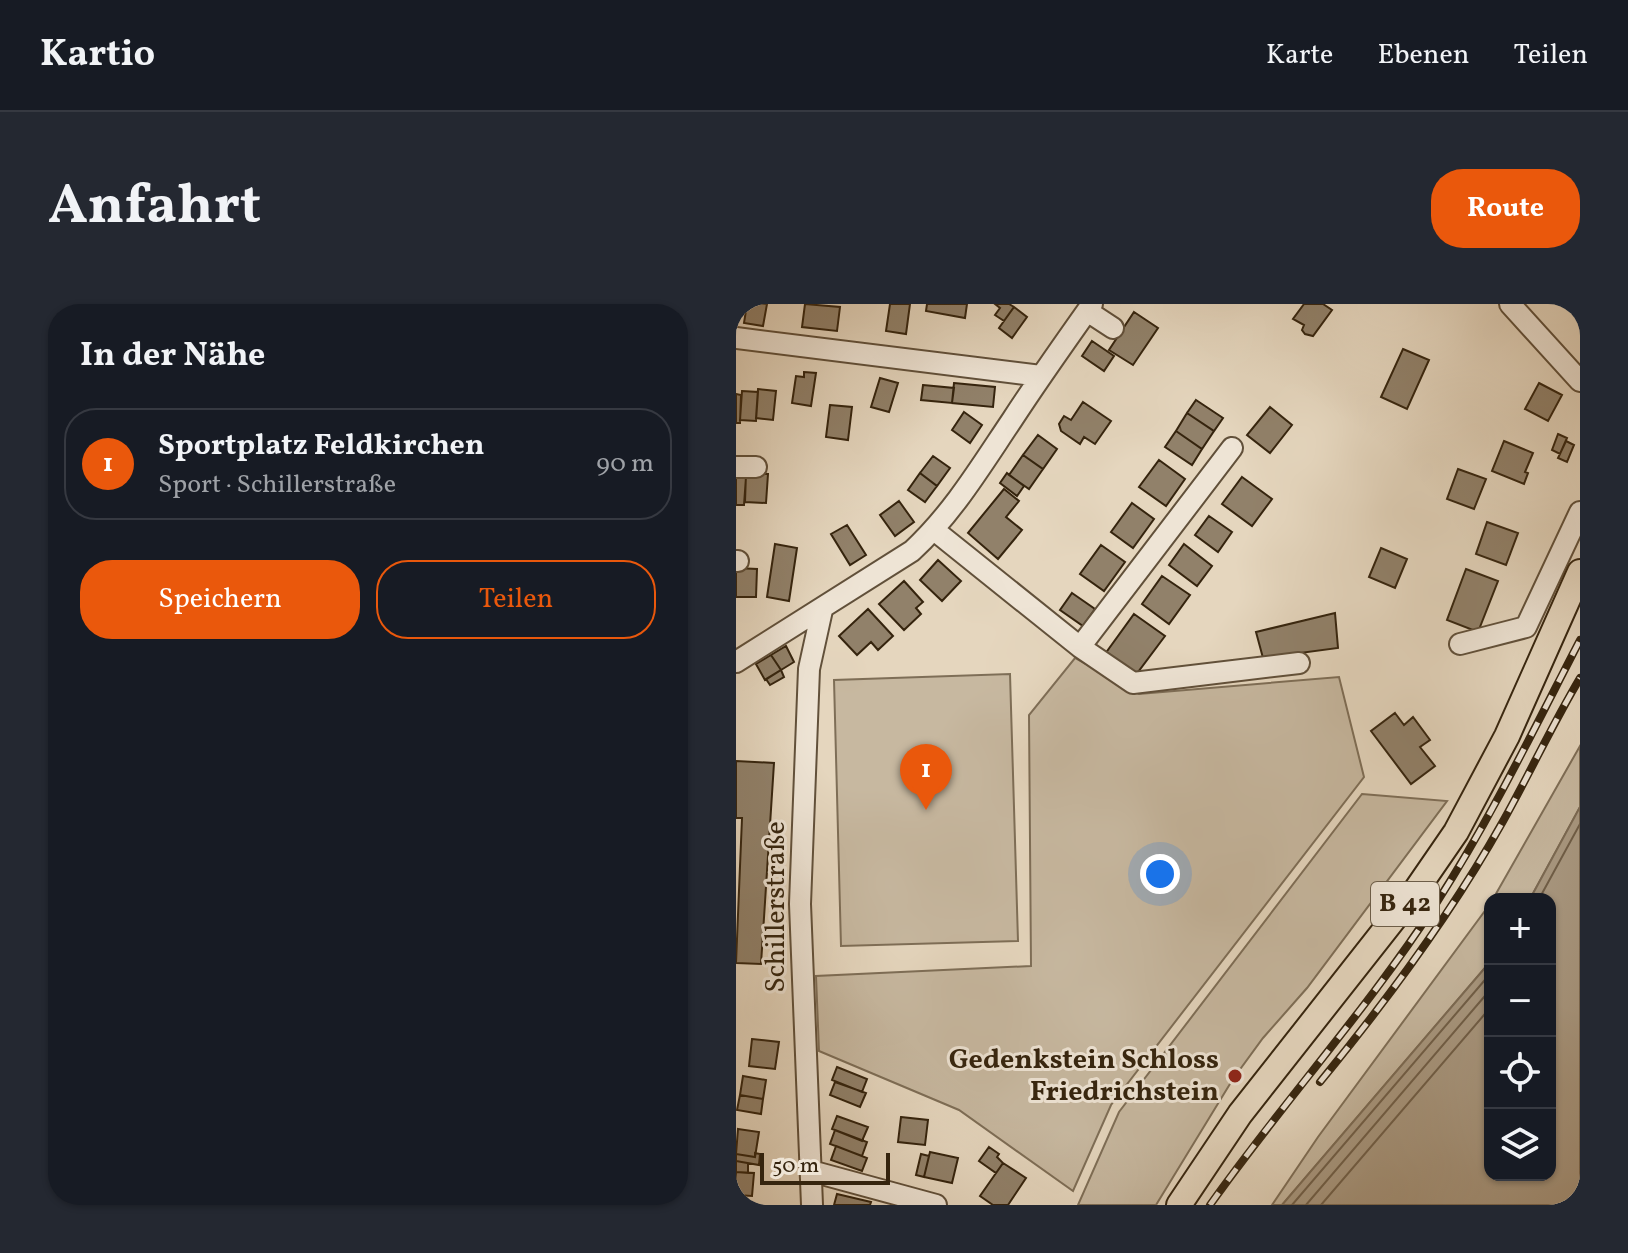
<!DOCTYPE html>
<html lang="de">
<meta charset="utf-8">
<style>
:root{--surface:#171b24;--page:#242831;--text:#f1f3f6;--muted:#9ea1a6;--line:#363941;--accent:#ea580c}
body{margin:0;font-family:Vollkorn,serif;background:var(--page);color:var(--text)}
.controls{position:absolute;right:24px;bottom:24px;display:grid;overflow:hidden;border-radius:16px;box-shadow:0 2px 6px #0004}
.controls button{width:72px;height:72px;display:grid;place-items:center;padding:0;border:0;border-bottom:2px solid var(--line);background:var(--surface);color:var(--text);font:40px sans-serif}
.scale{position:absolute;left:24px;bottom:20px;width:130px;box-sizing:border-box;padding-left:8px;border:4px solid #35240e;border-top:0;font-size:22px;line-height:28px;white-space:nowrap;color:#35240e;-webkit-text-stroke:6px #eee4d5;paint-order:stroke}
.you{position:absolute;left:424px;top:570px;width:28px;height:28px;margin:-20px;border:6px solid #fff;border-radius:50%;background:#1a73e8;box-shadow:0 0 0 12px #1a73e833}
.badge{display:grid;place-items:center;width:52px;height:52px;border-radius:50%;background:var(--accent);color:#fff;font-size:26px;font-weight:700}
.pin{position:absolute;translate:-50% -66px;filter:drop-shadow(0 2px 4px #0008)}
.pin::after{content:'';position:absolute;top:42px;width:28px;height:24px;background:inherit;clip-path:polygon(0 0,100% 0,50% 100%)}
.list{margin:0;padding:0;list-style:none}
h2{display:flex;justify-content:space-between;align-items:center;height:104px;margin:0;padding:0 32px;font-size:34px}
h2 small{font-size:26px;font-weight:400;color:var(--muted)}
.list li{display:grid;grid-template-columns:52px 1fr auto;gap:24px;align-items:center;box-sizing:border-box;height:112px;margin:0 16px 16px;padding:0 16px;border:2px solid var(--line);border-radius:32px}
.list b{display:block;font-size:30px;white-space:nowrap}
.list p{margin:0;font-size:26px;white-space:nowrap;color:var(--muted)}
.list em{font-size:26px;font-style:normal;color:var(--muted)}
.actions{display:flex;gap:16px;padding:24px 32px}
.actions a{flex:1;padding:18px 0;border:2px solid var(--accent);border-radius:32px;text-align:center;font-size:28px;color:var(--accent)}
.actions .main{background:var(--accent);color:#fff}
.icon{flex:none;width:44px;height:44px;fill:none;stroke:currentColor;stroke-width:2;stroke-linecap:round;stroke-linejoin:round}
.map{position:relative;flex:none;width:844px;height:901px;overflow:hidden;border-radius:32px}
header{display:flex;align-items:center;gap:48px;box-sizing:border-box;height:112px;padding:0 40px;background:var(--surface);border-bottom:2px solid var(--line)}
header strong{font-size:38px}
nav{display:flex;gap:44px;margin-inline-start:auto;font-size:28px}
.intro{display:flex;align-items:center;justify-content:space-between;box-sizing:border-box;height:192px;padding:0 48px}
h1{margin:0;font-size:56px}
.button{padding:20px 36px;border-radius:32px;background:var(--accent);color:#fff;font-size:28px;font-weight:700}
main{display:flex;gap:48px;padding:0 48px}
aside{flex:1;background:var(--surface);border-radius:32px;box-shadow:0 2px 6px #0004}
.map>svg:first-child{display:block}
.green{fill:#c7b8a0;stroke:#7e6e57;stroke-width:2}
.water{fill:#a99982;stroke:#7b6a54;stroke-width:2}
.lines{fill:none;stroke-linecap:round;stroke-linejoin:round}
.shore{stroke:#6f5e48;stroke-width:2}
.building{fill:#91816a;stroke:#35240e;stroke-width:2}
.minor-casing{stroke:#61503a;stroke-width:24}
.major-casing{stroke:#35240e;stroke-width:28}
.minor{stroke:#eee4d5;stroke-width:20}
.major{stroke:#e5d6be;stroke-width:24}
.rail-casing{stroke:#35240e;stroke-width:8}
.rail{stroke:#eee4d5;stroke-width:5;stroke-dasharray:15;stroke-linecap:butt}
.poi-dot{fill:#8f2418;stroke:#eee4d5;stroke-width:3}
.labels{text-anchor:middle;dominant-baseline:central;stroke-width:6;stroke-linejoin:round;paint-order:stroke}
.shield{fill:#eee4d5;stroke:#6c5e4a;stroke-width:2}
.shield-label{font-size:26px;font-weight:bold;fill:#35240e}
.street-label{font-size:28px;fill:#35240e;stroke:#eee4d5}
.poi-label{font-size:28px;font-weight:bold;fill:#35240e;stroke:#eee4d5;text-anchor:end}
</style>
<header>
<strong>Kartio</strong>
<nav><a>Karte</a><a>Ebenen</a><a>Teilen</a></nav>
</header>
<div class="intro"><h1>Anfahrt</h1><a class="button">Route</a></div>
<main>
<aside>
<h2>In der Nähe<small></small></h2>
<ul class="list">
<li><span class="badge">1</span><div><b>Sportplatz Feldkirchen</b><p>Sport · Schillerstraße</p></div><em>90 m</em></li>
</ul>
<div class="actions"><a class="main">Speichern</a><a>Teilen</a></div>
</aside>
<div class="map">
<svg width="844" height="901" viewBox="0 0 844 901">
<rect width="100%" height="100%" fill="#e5d6be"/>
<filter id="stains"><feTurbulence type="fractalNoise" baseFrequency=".0025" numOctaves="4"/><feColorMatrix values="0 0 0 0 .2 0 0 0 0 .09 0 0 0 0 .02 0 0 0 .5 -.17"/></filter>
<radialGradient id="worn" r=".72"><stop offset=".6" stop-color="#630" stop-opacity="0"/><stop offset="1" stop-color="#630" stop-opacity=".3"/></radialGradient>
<path class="green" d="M339,354L403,390L603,373L628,473L375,801L337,887L223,806L83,747L80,672L295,662L293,411Z
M274,370L282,637L105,642L98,376Z
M844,442V503L794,595H757Z
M626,490L711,497L571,684L527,734L497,775L420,901H342L383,808Z
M754,600V658L546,901H536L582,833Z"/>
<path class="water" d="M844,503V901H546L754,658V871H814V595H794Z"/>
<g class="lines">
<path class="shore" d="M803,595L844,520
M556,901L754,670
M570,901L754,686
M585,901L754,704"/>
</g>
<path class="building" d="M11,0H31L27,22L8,19Z
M69,0L104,3L101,27L66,23Z
M154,0H174L170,30L150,27Z
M191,0H231L229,14L190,7Z
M259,0H273L278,3L268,17L259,11L264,4Z
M568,0H587L596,6L577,32L569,30L566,26L568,21L557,15Z
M278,3L291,13L276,34L263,24Z
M398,8L422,24L397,61L373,46Z
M356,37L378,52L368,67L346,52Z
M667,45L693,56L671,105L645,93Z
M68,68L80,69L75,102L56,99L60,72L68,73Z
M144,74L162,79L153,108L135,103Z
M218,79L259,83L257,103L216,99Z
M803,79L826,91L812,117L789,105Z
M187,81L218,84L216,99L185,96Z
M22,85L40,87L37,116L20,114Z
M6,87L22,88L20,117L4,116Z
M0,90L5,91L4,119H0Z
M460,96L487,114L478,127L451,109Z
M347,98L375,117L359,140L348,133L344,140L325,127L323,120L328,112L335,116Z
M94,101L116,103L112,136L90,133Z
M534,103L556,121L534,149L511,131Z
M228,108L246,121L234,139L216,126Z
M451,109L478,127L466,145L440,127Z
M440,127L466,145L456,161L429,143Z
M822,130L831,134L824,150L816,146Z
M302,131L321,145L307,165L287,151Z
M768,137L797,149L789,168L792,169L788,180L756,167Z
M830,137L838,141L831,158L822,154Z
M287,151L307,165L293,185L273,171Z
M197,152L214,164L201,182L184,169Z
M423,156L449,175L430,202L403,183Z
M722,165L750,175L738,205L711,195Z
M10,169L32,170L30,199L9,198Z
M184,169L201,182L189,198L172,186Z
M271,169L288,182L281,192L264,179Z
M0,172L10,173L8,201H0Z
M506,173L536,195L516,222L486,200Z
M268,185L283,197L270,213L286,226L262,255L232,229Z
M163,197L178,218L159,232L144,211Z
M396,199L418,215L397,244L375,228Z
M473,212L496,228L482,248L459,231Z
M751,218L782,229L770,261L740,250Z
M111,221L130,251L114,261L95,230Z
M39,240L61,244L53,297L31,293Z
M448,240L476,262L461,282L433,261Z
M365,241L389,258L368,287L344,270Z
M645,244L671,255L659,284L633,273Z
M202,256L225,277L206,297L184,276Z
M0,264L21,265L20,293H0Z
M730,265L762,277L742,328L711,316Z
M426,272L454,291L433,320L406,300Z
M168,277L187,298L180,304L185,310L168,326L143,300Z
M336,289L359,305L347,322L324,306Z
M132,305L157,332L142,346L135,338L121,351L103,332Z
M599,309L602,344L527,354L520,328Z
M398,310L429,332L399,372L369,350Z
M50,342L58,358L45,366L35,351Z
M35,351L45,366L29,376L20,360Z
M45,366L48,373L34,381L30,375Z
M659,409L668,421L677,413L694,436L684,443L699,462L675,480L635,427Z
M0,457L38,459L25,660L0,659L6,514H0Z
M16,735L43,738L39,765L13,762Z
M101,763L131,775L126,788L96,776Z
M7,772L30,776L27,795L4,791Z
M99,778L130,789L124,803L94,791Z
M4,791L27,795L25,810L1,806Z
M101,812L132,823L126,837L96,825Z
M165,813L192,816L189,841L162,838Z
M2,825L23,828L19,853L0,850Z
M99,826L131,838L126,852L94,840Z
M100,842L131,854L126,867L95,856Z
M253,843L263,850L261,853L267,859L260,869L243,857Z
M194,848L222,854L216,879L188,873Z
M19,849L24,850L23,861L0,857V850L19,853Z
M185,850L193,852L188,873L180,871Z
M0,857L12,859V869L0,868Z
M267,859L290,874L272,901H257L244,892Z
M0,868L18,869L16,892L0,891Z
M101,890L135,898L134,901H98Z"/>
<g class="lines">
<g class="minor-casing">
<path id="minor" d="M774,0L844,77
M351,7L377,24
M0,34L305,72
M0,163H20
M198,226L344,343L397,379L563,359
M0,257H2
M724,340L790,323L844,208
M344,343L496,144
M0,358L176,247C217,209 245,162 276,116C302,76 329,38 356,0
M75,867L200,901
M76,901L64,600L73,365L86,306"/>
</g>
<g class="major-casing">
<path id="major" d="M443,901L504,810L678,589L720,528L771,432L844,268"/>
</g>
<use href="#minor" class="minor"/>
<use href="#major" class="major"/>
<g class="rail-casing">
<path id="rail" d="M584,778C648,700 717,607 766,519C793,471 816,421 844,374
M474,901C547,798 632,705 701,598C755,514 798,425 844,336"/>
</g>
<use href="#rail" class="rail"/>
</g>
<circle class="poi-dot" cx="499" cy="772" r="8"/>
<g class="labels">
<rect class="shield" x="635" y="578" width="68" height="44" rx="6"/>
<g class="shield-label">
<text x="669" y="600">B 42</text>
</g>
<g class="street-label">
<text transform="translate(40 603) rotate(-90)">Schillerstraße</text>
</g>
<g class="poi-label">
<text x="483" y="756">Gedenkstein Schloss<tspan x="483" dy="32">Friedrichstein</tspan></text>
</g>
</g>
<rect width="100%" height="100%" filter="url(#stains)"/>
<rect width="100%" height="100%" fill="url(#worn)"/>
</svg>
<div class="controls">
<button>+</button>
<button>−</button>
<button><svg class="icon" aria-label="locate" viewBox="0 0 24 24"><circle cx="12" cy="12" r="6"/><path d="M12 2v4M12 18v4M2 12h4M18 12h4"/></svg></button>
<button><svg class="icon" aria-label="layers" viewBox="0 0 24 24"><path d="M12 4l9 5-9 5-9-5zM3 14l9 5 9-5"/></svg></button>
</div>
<div class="scale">50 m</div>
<div class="you"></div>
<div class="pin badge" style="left:190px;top:506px">1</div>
</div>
</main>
